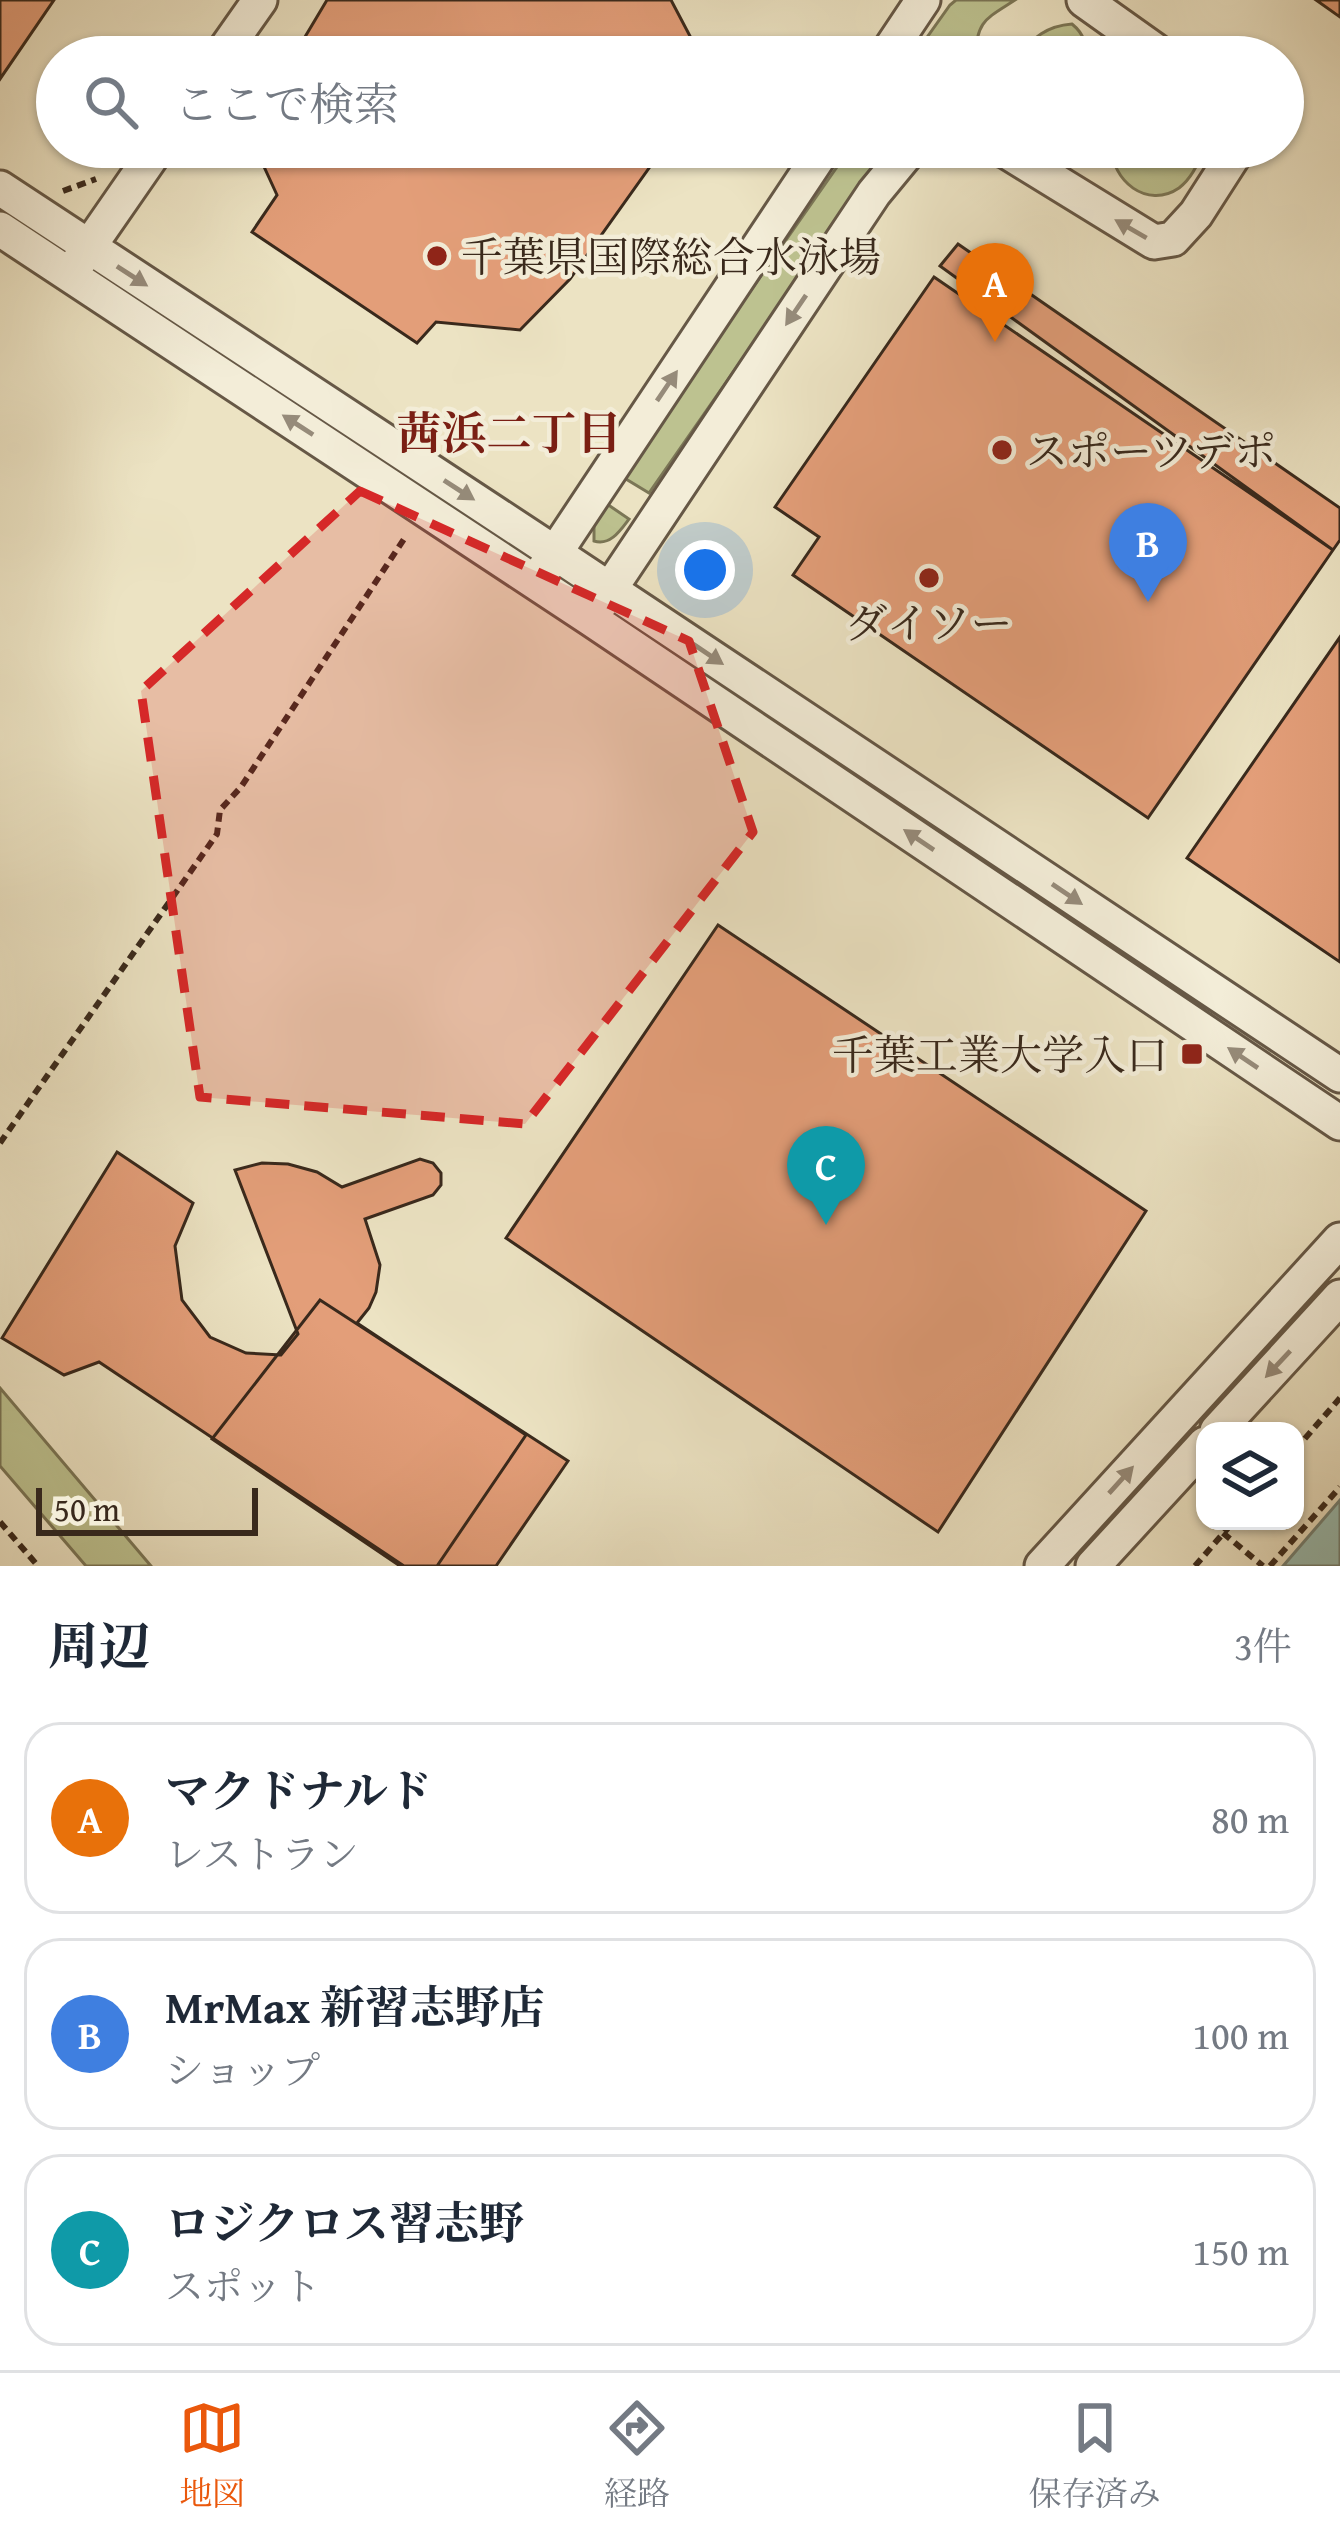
<!DOCTYPE html>
<html lang="ja">
<meta charset="utf-8">
<style>
:root{--surface:#fff;--page:#f2f2f3;--text:#1f2937;--muted:#747a83;--line:#e0e1e3;--accent:#ea580c}
body{margin:0;font-family:"Gentium Book Plus","Noto Serif JP",serif;background:var(--page);color:var(--text)}
.controls{position:absolute;right:36px;bottom:36px;display:grid;overflow:hidden;border-radius:24px;box-shadow:0 3px 9px #0004}
.controls button{width:108px;height:108px;display:grid;place-items:center;padding:0;border:0;border-bottom:3px solid var(--line);background:var(--surface);color:var(--text);font:60px sans-serif}
.scale{position:absolute;left:36px;bottom:30px;width:222px;box-sizing:border-box;padding-left:12px;border:6px solid #39291c;border-top:0;font-size:33px;line-height:42px;white-space:nowrap;color:#39291c;-webkit-text-stroke:9px #f3edd8;paint-order:stroke}
.you{position:absolute;left:705px;top:570px;width:42px;height:42px;margin:-30px;border:9px solid #fff;border-radius:50%;background:#1a73e8;box-shadow:0 0 0 18px #1a73e833}
.badge{display:grid;place-items:center;width:78px;height:78px;border-radius:50%;background:var(--accent);color:#fff;font-size:39px;font-weight:700}
.pin{position:absolute;translate:-50% -99px;filter:drop-shadow(0 3px 6px #0008)}
.pin::after{content:'';position:absolute;top:63px;width:42px;height:36px;background:inherit;clip-path:polygon(0 0,100% 0,50% 100%)}
.list{margin:0;padding:0;list-style:none}
h2{display:flex;justify-content:space-between;align-items:center;height:156px;margin:0;padding:0 48px;font-size:51px}
h2 small{font-size:39px;font-weight:400;color:var(--muted)}
.list li{display:grid;grid-template-columns:78px 1fr auto;gap:36px;align-items:center;box-sizing:border-box;height:192px;margin:0 24px 24px;padding:0 24px;border:3px solid var(--line);border-radius:36px}
.list b{display:block;font-size:45px;white-space:nowrap}
.list p{margin:0;font-size:39px;white-space:nowrap;color:var(--muted)}
.list em{font-size:39px;font-style:normal;color:var(--muted)}
.icon{flex:none;width:66px;height:66px;fill:none;stroke:currentColor;stroke-width:2;stroke-linecap:round;stroke-linejoin:round}
.map{position:relative;flex:none;width:1340px;height:1566px;overflow:hidden}
.search{position:absolute;background:var(--surface);box-shadow:0 3px 9px #0004;left:36px;right:36px;top:36px;height:132px;display:flex;align-items:center;gap:30px;box-sizing:border-box;padding:0 42px;border-radius:66px;color:var(--muted);font-size:45px}
.sheet{height:804px;background:var(--surface)}
nav{display:flex;justify-content:space-around;align-items:center;box-sizing:border-box;height:168px;border-top:3px solid var(--line);background:var(--surface);font-size:33px;color:var(--muted)}
nav a{display:grid;justify-items:center;gap:6px}
nav .on{color:var(--accent)}
.map>svg:first-child{display:block}
.green{fill:#bdc290;stroke:#7b7656;stroke-width:3}
.water{fill:#99beb3;stroke:#738277;stroke-width:3}
.building{fill:#e39e79;stroke:#39291c;stroke-width:3}
.lines{fill:none;stroke-linecap:round;stroke-linejoin:round}
.minor-casing{stroke:#665846;stroke-width:39}
.path{stroke:#39291c;stroke-width:6;stroke-dasharray:9 6;stroke-linecap:butt}
.minor{stroke:#f3edd8;stroke-width:33}
.oneway{fill:#968b7a}
.marked{fill:#d62828;fill-opacity:0.2;stroke:#d62828;stroke-width:9;stroke-dasharray:24 15;stroke-linejoin:round}
.poi-dot{fill:#8f2418;stroke:#f3edd8;stroke-width:4.5}
.labels{text-anchor:middle;dominant-baseline:central;stroke-width:9;stroke-linejoin:round;paint-order:stroke}
.poi-label{font-size:42px;fill:#39291c;stroke:#f3edd8;text-anchor:start}
.neighbourhood-label{font-size:45px;font-weight:bold;fill:#7a1f14;stroke:#f3edd8}
</style>
<div class="map">
<svg width="1340" height="1566" viewBox="0 0 1340 1566">
<rect width="100%" height="100%" fill="#ece3c3"/>
<filter id="stains"><feTurbulence type="fractalNoise" baseFrequency=".00167" numOctaves="4"/><feColorMatrix values="0 0 0 0 .2 0 0 0 0 .09 0 0 0 0 .02 0 0 0 .5 -.17"/></filter>
<radialGradient id="worn" r=".72"><stop offset=".6" stop-color="#630" stop-opacity="0"/><stop offset="1" stop-color="#630" stop-opacity=".3"/></radialGradient>
<path class="green" d="M956,0H1015C986,19 977,20 975,57H913L950,5Z
M1072,24C1083,33 1089,45 1080,57H1018C1033,37 1047,26 1072,24Z
M851,147H890L649,493L621,476Z
M1112,147H1204C1199,163 1192,178 1179,188C1147,210 1111,180 1112,147Z
M604,502L629,519C620,531 610,546 594,541V522Z
M0,1388L151,1566H86L0,1466Z"/>
<path class="water" d="M1340,1500V1566H1283Z"/>
<path class="building" d="M0,0H54L0,79Z
M327,0H671L701,57H293Z
M1316,0H1340V17Z
M255,147H664L570,279L520,330L436,322L417,343L252,232L277,195Z
M958,244L1340,508V540L1333,550L940,266Z
M934,277L1333,550L1148,818L793,575L819,537L775,507Z
M1340,637V962L1187,858Z
M718,925L1146,1211L938,1532L506,1238Z
M117,1152L193,1203L175,1246L182,1300L210,1337L246,1353L281,1355L298,1334L235,1170L262,1163L288,1164L317,1172L342,1187L420,1159L433,1163L441,1173V1185L433,1195L365,1219L380,1265L376,1292L369,1308L357,1323L526,1435L437,1566H404L99,1362L64,1375L2,1338Z
M320,1300L568,1461L496,1566H400L212,1439Z"/>
<g class="lines">
<g class="minor-casing">
<path id="minor" d="M1084,0L1164,57
M220,57L260,0
M885,57L923,0
M995,147L1006,151L1154,242L1173,239L1196,214L1239,147
M0,188L555,553L1340,1075
M0,229L591,619L1340,1123
M77,264L158,147
M543,571L825,147
M598,607L874,193L912,147
M1217,1431L1340,1297
M1042,1566L1340,1240
M1093,1566L1205,1444"/>
</g>
<path class="path" d="M180,57L190,43
M63,191L96,179
M0,1143L217,834L220,810L241,787L404,539
M1295,1450L1340,1398
M0,1522L38,1566
M1223,1533L1263,1566
M1195,1566L1234,1521
M1270,1566L1340,1487"/>
<use href="#minor" class="minor"/>
</g>
<defs><path id="oneway-solid" d="M-6-.8H1V-3.2L6.5 0L1 3.2V.8H-6Z" transform="scale(3)"/></defs>
<g class="oneway">
<use href="#oneway-solid" transform="translate(1131 229) rotate(-150)"/>
<use href="#oneway-solid" transform="translate(132 276) rotate(33)"/>
<use href="#oneway-solid" transform="translate(796 310) rotate(124)"/>
<use href="#oneway-solid" transform="translate(667 386) rotate(-56)"/>
<use href="#oneway-solid" transform="translate(298 425) rotate(-147)"/>
<use href="#oneway-solid" transform="translate(459 490) rotate(33)"/>
<use href="#oneway-solid" transform="translate(708 654) rotate(34)"/>
<use href="#oneway-solid" transform="translate(919 840) rotate(-146)"/>
<use href="#oneway-solid" transform="translate(1067 894) rotate(34)"/>
<use href="#oneway-solid" transform="translate(1243 1058) rotate(-146)"/>
<use href="#oneway-solid" transform="translate(1278 1364) rotate(133)"/>
<use href="#oneway-solid" transform="translate(1121 1480) rotate(-48)"/>
</g>
<path class="marked" d="M360,491L689,641L753,832L525,1124L200,1097L141,691Z"/>
<g class="poi-dot">
<circle cx="437" cy="256" r="12"/>
<circle cx="1002" cy="450" r="12"/>
<circle cx="929" cy="578" r="12"/>
<rect x="1180" y="1042" width="24" height="24" rx="6"/>
</g>
<g class="labels">
<g class="poi-label">
<text x="461" y="256">千葉県国際総合水泳場</text>
<text x="1026" y="450">スポーツデポ</text>
<text x="929" y="622" text-anchor="middle">ダイソー</text>
<text x="1168" y="1054" text-anchor="end">千葉工業大学入口</text>
</g>
<g class="neighbourhood-label">
<text x="509" y="432">茜浜二丁目</text>
</g>
</g>
<rect width="100%" height="100%" filter="url(#stains)"/>
<rect width="100%" height="100%" fill="url(#worn)"/>
</svg>
<div class="controls">
<button><svg class="icon" aria-label="layers" viewBox="0 0 24 24"><path d="M12 4l9 5-9 5-9-5zM3 14l9 5 9-5"/></svg></button>
</div>
<div class="scale">50 m</div>
<div class="you"></div>
<div class="pin badge" style="left:995px;top:342px;background:#e8710a">A</div>
<div class="pin badge" style="left:1148px;top:602px;background:#3f7fe0">B</div>
<div class="pin badge" style="left:826px;top:1225px;background:#0f9aa8">C</div>
<div class="search"><svg class="icon" aria-label="search" viewBox="0 0 24 24"><circle cx="10" cy="10" r="6"/><path d="M15 15l6 6"/></svg>ここで検索</div>
</div>
<section class="sheet">
<h2>周辺<small>3件</small></h2>
<ul class="list">
<li><span class="badge" style="background:#e8710a">A</span><div><b>マクドナルド</b><p>レストラン</p></div><em>80 m</em></li>
<li><span class="badge" style="background:#3f7fe0">B</span><div><b>MrMax 新習志野店</b><p>ショップ</p></div><em>100 m</em></li>
<li><span class="badge" style="background:#0f9aa8">C</span><div><b>ロジクロス習志野</b><p>スポット</p></div><em>150 m</em></li>
</ul>
</section>
<nav>
<a class="on"><svg class="icon" aria-label="map" viewBox="0 0 24 24"><path d="M3 6l6-2 6 2 6-2v14l-6 2-6-2-6 2zM9 4v14M15 6v14"/></svg>地図</a>
<a><svg class="icon" aria-label="directions" viewBox="0 0 24 24"><path d="M12 3l9 9-9 9-9-9zM9 14v-3h6M13 9l2 2-2 2"/></svg>経路</a>
<a><svg class="icon" aria-label="saved" viewBox="0 0 24 24"><path d="M7 4h10v16l-5-4-5 4z"/></svg>保存済み</a>
</nav>
